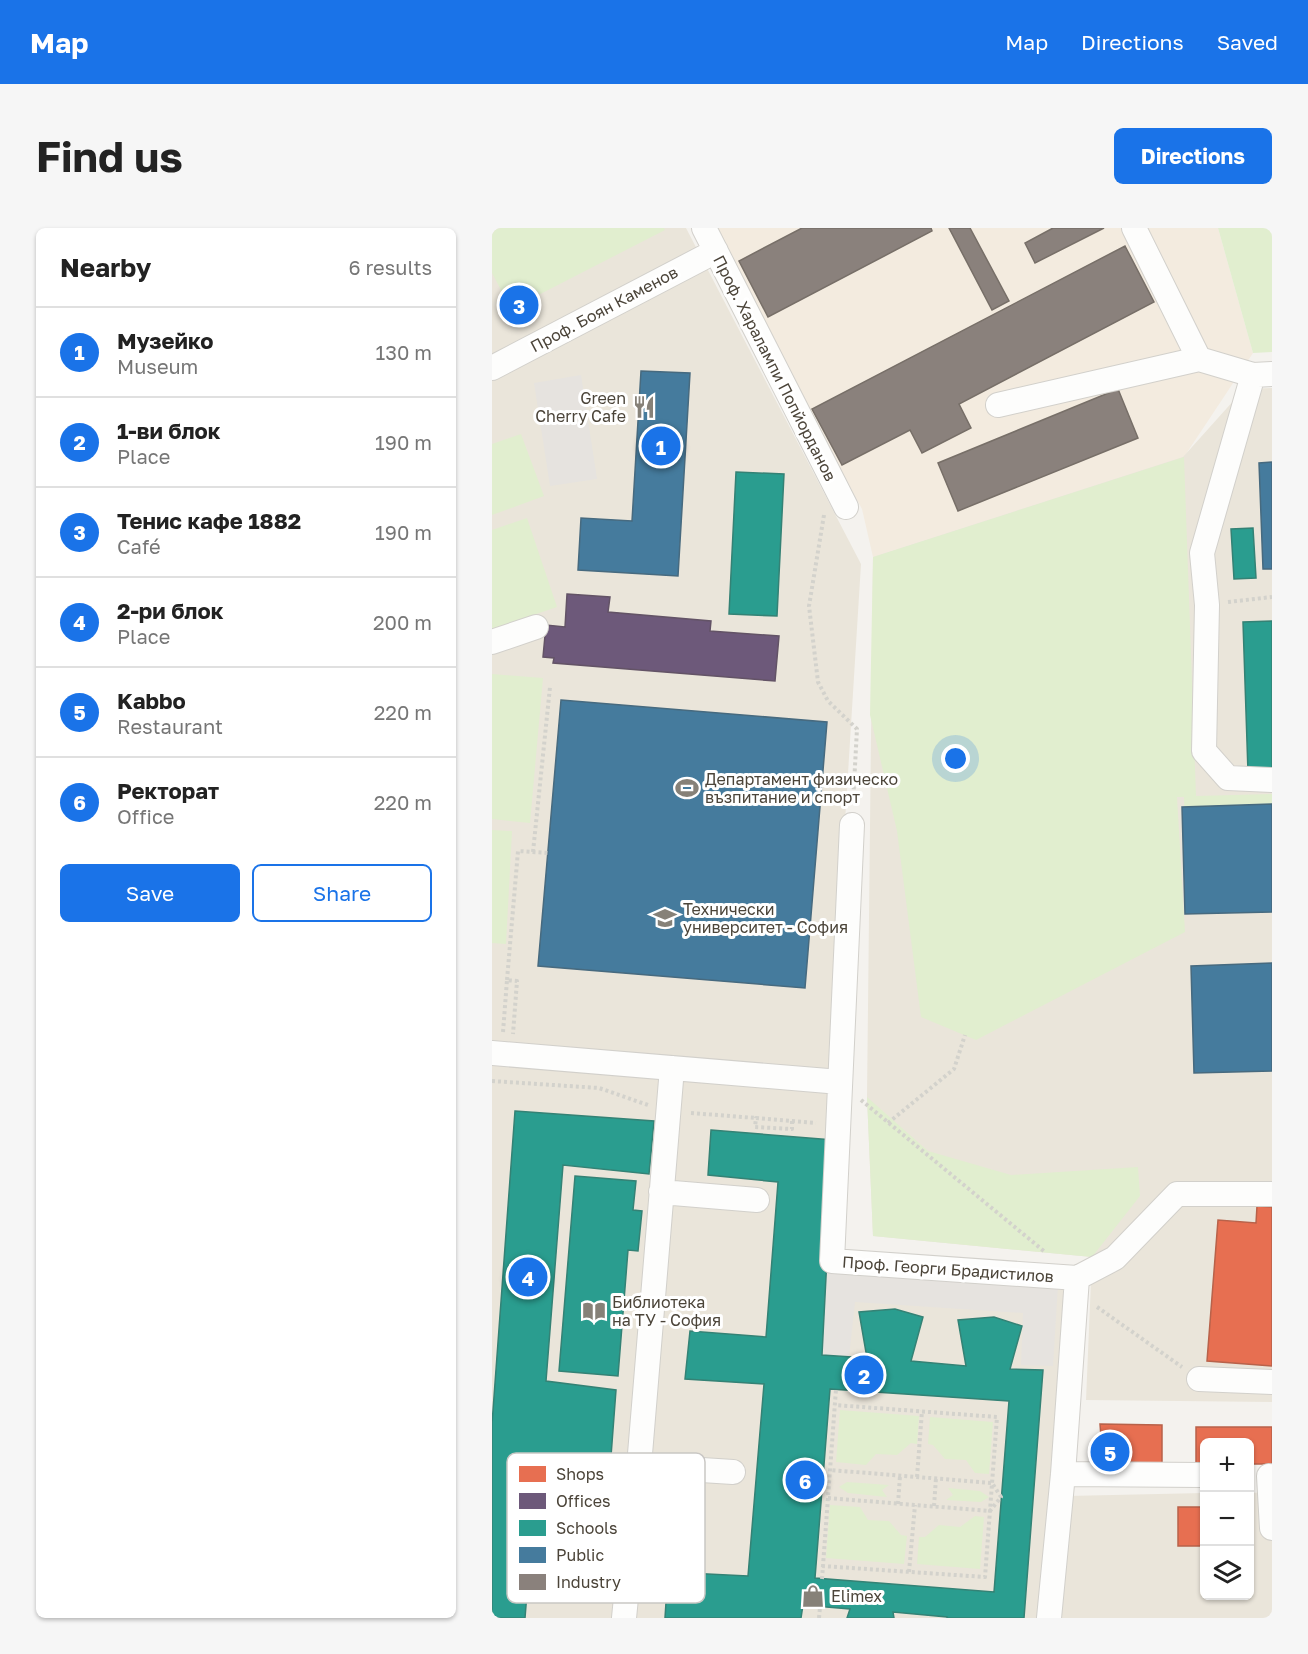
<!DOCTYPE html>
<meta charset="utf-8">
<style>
:root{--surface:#fff;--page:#f6f6f6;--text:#222;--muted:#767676;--line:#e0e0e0;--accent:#1a73e8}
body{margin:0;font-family:"Golos Text",sans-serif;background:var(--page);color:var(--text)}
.controls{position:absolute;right:18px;bottom:18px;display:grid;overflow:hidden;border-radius:9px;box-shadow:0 2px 4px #0004}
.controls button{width:54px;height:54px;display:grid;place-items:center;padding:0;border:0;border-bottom:2px solid var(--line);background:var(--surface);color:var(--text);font:30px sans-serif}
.you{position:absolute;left:464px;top:531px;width:21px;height:21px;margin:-15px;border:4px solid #fff;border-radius:50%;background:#1a73e8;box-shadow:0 0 0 9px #1a73e833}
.badge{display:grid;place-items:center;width:39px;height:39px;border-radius:50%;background:var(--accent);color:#fff;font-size:20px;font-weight:700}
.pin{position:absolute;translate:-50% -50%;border:3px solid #fff;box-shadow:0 2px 6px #0006}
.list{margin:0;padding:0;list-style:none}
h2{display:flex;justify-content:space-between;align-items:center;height:78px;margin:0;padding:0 24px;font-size:26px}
h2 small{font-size:20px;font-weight:400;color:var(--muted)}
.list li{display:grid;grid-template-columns:39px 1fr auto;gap:18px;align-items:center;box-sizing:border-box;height:90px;padding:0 24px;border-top:2px solid var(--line)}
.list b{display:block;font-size:22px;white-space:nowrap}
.list p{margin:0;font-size:20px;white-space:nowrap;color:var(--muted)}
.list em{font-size:20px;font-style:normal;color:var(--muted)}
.actions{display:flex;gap:12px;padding:18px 24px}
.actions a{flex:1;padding:14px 0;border:2px solid var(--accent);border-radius:9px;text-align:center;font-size:21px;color:var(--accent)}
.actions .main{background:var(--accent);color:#fff}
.icon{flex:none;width:33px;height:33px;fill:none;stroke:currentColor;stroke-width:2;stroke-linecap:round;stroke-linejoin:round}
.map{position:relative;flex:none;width:780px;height:1390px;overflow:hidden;border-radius:9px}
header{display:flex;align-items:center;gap:36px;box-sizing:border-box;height:84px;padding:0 30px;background:var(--accent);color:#fff}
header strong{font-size:28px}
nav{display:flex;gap:33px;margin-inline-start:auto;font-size:21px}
.intro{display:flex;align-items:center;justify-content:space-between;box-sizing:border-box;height:144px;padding:0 36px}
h1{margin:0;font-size:42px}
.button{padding:15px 27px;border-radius:9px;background:var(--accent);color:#fff;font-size:21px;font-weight:700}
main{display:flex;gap:36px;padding:0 36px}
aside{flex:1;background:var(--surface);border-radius:9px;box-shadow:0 2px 4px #0004}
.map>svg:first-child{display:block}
.commercial{fill:#f3ebdf}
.education{fill:#eae5da}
.green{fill:#e1eecf}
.parking{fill:#e6e3df}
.shops{fill:#e76f51;stroke:#b8624a;stroke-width:1.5}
.offices{fill:#6d597a;stroke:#635366;stroke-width:1.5}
.schools{fill:#2a9d8f;stroke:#348275;stroke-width:1.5;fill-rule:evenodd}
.public{fill:#457b9d;stroke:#476a7f;stroke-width:1.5}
.industry{fill:#8a817c;stroke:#776f68;stroke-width:1.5}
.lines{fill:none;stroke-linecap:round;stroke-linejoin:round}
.minor-casing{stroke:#d2d0cb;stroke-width:26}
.path{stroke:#d3d2cc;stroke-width:4;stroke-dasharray:3 3;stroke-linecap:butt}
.minor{stroke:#fdfdfc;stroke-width:24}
.labels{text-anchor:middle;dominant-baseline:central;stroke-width:6;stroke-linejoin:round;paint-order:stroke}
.street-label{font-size:16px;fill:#4b4439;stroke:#fff}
.poi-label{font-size:16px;fill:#4b4439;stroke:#fff;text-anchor:start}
.key{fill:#fff;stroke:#c9c7c4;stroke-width:1.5}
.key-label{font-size:16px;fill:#4b4439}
</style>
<header>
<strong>Map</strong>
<nav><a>Map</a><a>Directions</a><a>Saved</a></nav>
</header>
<div class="intro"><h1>Find us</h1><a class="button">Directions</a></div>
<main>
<aside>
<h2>Nearby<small>6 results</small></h2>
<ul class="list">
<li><span class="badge">1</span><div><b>Музейко</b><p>Museum</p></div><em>130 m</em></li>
<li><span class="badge">2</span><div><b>1-ви блок</b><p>Place</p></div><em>190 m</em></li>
<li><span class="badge">3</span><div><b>Тенис кафе 1882</b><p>Café</p></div><em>190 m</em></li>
<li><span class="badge">4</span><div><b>2-ри блок</b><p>Place</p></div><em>200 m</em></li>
<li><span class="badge">5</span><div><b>Kabbo</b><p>Restaurant</p></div><em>220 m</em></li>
<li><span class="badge">6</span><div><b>Ректорат</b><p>Office</p></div><em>220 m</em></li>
</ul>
<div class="actions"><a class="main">Save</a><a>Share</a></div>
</aside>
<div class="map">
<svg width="780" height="1390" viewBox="0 0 780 1390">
<rect width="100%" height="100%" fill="#f4f2ee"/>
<path class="commercial" d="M218,0H726L761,125L692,229L381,329L370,281Z"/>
<path class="education" d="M0,0H194L369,336L325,1045L575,1062L547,1390H0Z
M780,160V1174L594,1172L600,1029L381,1008L375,869L381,329L691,229L752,161Z
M780,1264V1390H568L575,1268L712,1265V1368H758V1265Z"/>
<path class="green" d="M0,0H172L173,2L19,81L0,45Z
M726,0H780V124L761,125Z
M29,206L52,268L0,287V216Z
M692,229L704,568L780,566V679L695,681L692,569H685L693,704L484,812L429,789L405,603L378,487L381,329Z
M35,290L65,379L0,401V302Z
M0,446L51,450L38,595L0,591Z
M0,602L20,603L14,716L0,715Z
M375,869L436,923L519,947L646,939L648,968L600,1029L381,1008Z
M348,1182L427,1188L425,1216L419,1215L405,1227L384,1226L374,1237L344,1234Z
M438,1189L501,1194L497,1246L483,1245L474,1232L453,1231L441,1217L436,1216Z
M355,1254L397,1257L390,1262L395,1269L356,1265L347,1259Z
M456,1260L488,1263L497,1269L489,1274L454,1272L461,1267Z
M338,1277L368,1279L376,1292L397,1293L409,1307L415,1308L412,1336L334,1330Z
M483,1288L492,1289L488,1341L425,1336L427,1309H433L447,1297L468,1299Z"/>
<path class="parking" d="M89,147L105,251L58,258L42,155Z
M334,1041L566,1057L561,1138L529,1137L531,1085L363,1074L357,1129L330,1127Z"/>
<path class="shops" d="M765,978L780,979V1138L715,1133L726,992L764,995Z
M608,1196L670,1197V1235L621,1234L610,1221Z
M704,1199H780V1236H758V1214H712V1236H704Z
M686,1279H712V1318H686Z"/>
<path class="offices" d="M75,366L118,369L116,384L219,393L218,403L287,408L283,453L61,435L62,430L51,429L54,397L73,399Z"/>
<path class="schools" d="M244,244L292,246L285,388L237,386Z
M761,300L764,350L742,351L739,301Z
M780,393V544H756L751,394Z
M23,883L162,893L157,946L71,937L54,1153L124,1162L112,1321L39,1315L33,1390H0V1196Z
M219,902L341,912L330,1127L375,1130L367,1084L403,1081L431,1089L419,1133L474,1138L466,1092L502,1089L530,1098L518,1141L551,1142L532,1390H455V1389L401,1384L402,1390H355L358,1381L311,1377L309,1390H173L176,1344L256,1348L272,1156L193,1151L198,1103L274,1109L286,954L216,947ZM338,1161L517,1173L502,1364L323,1350Z
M83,948L144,953L141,982L150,983L146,1023L136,1022L126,1148L67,1143Z"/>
<path class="public" d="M149,143L198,145L186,348L86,342L89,290L140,293Z
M780,234V341H771L767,235Z
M69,472L335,494L313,760L46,738Z
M780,576V684L693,686L690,579Z
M780,735V843L702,845L699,738Z"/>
<path class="industry" d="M310,0H439L440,3L276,89L247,33Z
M457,0H478L517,73L500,82Z
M561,0H612L543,35L533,15Z
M633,18L662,74L467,176L479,200L430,225L418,202L350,237L320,181Z
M626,161L646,210L466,283L446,235Z"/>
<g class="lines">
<g class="minor-casing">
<path id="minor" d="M212,0L354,279
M642,0L707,131
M0,140L224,23
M761,147L710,325L715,377L712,523L736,550L780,552
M506,177L707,131L761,147L780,146
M0,414L44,399
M360,597L340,1033L585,1050
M0,825L348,854
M169,964L265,972
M585,1050L623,1030L685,966H780
M707,1151L780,1154
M147,1238L241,1244
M571,1246L712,1247
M777,1248L780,1300
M132,1390L147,1238L180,840
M557,1390L571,1246L585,1050"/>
</g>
<path class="path" d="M332,287L317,378L326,454L336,473L365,501L361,575
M736,374L780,369
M41,624L58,459
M15,752L26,623L56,625
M11,804L15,752L25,753L21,806
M0,853L107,860L156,877
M369,872L553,1024
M199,885L264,890
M264,890L300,893V901L263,899Z
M300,893L324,895
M396,895L462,841L473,807
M605,1079L690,1139
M425,1249L430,1183
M331,1252L337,1253
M336,1270L498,1283L509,1269L500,1255L338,1242
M406,1276L408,1248
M442,1278L444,1250
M330,1338L493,1349L505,1189L343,1177
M417,1344L423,1277
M330,1351L344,1161
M327,1390L328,1379"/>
<use href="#minor" class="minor"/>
</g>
<defs>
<g id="restaurant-bare" transform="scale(1.8)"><path d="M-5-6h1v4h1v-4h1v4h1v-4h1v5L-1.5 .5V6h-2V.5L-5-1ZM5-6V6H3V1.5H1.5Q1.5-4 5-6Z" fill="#868178" stroke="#fff" stroke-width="2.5" paint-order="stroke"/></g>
<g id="stadium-bare" transform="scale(1.8)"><path d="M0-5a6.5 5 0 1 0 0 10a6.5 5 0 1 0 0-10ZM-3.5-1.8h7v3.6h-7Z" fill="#868178" stroke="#fff" stroke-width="2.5" paint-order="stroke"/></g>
<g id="university-bare" transform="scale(1.8)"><path d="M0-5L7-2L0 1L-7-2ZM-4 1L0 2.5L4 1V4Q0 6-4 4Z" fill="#868178" stroke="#fff" stroke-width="2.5" paint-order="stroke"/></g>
<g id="library-bare" transform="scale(1.8)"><path d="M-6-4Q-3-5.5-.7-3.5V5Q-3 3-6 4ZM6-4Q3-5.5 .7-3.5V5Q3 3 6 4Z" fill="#868178" stroke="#fff" stroke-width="2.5" paint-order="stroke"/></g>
<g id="shop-bare" transform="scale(1.8)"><path d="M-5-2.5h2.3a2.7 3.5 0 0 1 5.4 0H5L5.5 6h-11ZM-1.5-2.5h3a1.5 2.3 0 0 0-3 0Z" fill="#868178" stroke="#fff" stroke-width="2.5" paint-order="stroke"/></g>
</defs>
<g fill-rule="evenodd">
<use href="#restaurant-bare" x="152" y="179"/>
<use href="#stadium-bare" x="195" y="560"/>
<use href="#university-bare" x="173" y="690"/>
<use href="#library-bare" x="102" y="1083"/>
<use href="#shop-bare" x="321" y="1368"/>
</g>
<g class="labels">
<g class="street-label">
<text transform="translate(112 81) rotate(-28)">Проф. Боян Каменов</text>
<text transform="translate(283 140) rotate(63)">Проф. Харалампи Попйорданов</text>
<text transform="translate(456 1041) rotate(4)">Проф. Георги Брадистилов</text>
</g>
<g class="poi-label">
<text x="134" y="170" text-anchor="end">Green<tspan x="134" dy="18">Cherry Cafe</tspan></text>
<text x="213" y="551">Департамент физическо<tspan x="213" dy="18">възпитание и спорт</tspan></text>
<text x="191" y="681">Технически<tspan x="191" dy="18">университет - София</tspan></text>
<text x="120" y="1074">Библиотека<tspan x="120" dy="18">на ТУ - София</tspan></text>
<text x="339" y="1368">Elimex</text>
</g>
</g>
<rect x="15" y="1225" width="198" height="150" rx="9" class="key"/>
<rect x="27" y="1238" width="27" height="16" fill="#e76f51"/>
<rect x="27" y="1265" width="27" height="16" fill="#6d597a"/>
<rect x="27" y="1292" width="27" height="16" fill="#2a9d8f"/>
<rect x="27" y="1319" width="27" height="16" fill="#457b9d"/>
<rect x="27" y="1346" width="27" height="16" fill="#8a817c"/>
<g class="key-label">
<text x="64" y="1252">Shops</text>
<text x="64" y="1279">Offices</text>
<text x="64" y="1306">Schools</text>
<text x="64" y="1333">Public</text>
<text x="64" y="1360">Industry</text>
</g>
</svg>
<div class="controls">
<button>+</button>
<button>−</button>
<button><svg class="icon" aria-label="layers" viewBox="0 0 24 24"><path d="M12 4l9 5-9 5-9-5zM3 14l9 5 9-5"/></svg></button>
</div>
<div class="you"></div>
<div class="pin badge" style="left:169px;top:218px">1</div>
<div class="pin badge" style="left:372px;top:1147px">2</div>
<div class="pin badge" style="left:27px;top:77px">3</div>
<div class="pin badge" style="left:36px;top:1049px">4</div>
<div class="pin badge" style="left:618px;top:1224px">5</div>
<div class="pin badge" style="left:313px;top:1252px">6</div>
</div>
</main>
